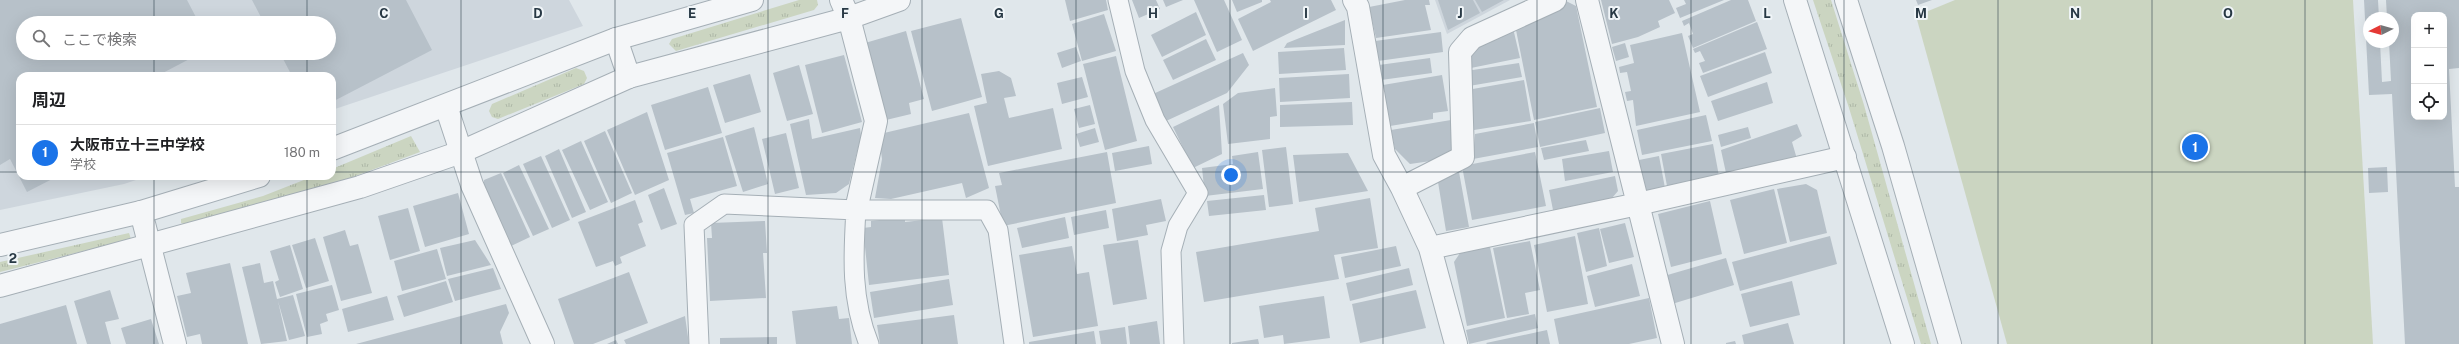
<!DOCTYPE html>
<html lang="ja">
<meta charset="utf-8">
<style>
:root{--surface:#fff;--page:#f2f2f2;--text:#202124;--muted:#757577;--line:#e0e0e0;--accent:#1a73e8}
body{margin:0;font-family:"Public Sans","Noto Sans JP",sans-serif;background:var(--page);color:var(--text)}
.controls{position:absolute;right:12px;top:12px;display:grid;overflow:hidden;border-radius:8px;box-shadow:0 4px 16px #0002}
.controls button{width:36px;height:36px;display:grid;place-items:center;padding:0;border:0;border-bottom:1px solid var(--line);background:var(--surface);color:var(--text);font:20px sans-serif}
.compass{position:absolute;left:2363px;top:12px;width:36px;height:36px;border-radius:50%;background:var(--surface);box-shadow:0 4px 16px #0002;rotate:264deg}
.you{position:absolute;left:1231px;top:175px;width:14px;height:14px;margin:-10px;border:3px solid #fff;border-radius:50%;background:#1a73e8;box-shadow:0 0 0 6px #1a73e833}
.badge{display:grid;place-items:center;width:26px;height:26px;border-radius:50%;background:var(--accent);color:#fff;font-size:13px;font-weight:700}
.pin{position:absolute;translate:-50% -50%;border:2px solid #fff;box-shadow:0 1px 4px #0006}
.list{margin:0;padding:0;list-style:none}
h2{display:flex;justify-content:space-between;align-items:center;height:52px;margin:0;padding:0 16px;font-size:17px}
h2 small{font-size:13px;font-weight:400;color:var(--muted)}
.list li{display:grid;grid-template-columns:26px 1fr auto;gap:12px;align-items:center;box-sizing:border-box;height:56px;padding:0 16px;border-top:1px solid var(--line)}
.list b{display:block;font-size:15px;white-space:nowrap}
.list p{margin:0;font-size:13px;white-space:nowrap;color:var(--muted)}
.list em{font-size:13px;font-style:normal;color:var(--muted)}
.icon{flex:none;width:22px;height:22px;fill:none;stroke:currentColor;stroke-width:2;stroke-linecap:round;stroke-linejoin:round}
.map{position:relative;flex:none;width:2459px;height:344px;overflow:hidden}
.search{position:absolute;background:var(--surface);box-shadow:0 4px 16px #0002;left:16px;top:16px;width:320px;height:44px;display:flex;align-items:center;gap:10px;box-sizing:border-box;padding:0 14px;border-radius:22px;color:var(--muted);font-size:15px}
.panel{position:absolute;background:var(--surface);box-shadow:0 4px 16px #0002;left:16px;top:72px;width:320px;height:108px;border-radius:12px}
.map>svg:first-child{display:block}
.built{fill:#ced6dd;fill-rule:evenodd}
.grass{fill:url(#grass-tufts)}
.park{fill:#cbd5c1}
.building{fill:#b7c1c9;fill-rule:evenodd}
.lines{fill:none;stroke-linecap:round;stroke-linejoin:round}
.service-casing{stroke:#a5afb6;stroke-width:21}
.minor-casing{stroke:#a5afb6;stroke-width:24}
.tertiary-casing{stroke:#a5afb6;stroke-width:24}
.service{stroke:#f4f6f8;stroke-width:19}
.minor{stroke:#f4f6f8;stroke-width:22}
.tertiary{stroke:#f4f6f8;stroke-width:22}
.grid{fill:none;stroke:#273844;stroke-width:1;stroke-opacity:0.55}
.grid-label{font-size:13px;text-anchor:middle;font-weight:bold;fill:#273844;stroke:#f0f5f8;stroke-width:4;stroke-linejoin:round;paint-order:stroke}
</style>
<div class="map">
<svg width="2459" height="344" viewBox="0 0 2459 344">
<defs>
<pattern id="grass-tufts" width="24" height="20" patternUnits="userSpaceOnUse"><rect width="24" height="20" fill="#cbd5c1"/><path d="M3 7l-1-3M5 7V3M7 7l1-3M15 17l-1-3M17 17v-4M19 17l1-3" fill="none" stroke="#aeb8a7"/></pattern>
</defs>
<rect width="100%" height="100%" fill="#e0e7eb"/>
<path class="built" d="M0,0H569L583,26L332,110V76H20V176H148L124,184L0,210ZM23,23H329V53H23Z
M1435,0H1510L1447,34Z"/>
<path class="grass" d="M799,0H817L818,5L814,10L676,51L669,44L672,39Z
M1813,0H1831L1864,105L1931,344H1921L1849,108Z
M576,68L584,71L587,78L584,84L498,119L492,117L489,111L492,104Z
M411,136L420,152L326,187L184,224L181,223V219L263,196L314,176H332V169Z
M129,233L131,239L0,272V262Z"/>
<path class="park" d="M1955,0H2353L2373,344H2007L1916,16Z"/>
<path class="building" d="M0,0H187L199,23H23V53H201L157,76H20V176H58L27,192L10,159L0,165Z
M252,0H406L432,50L332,102V76H292L280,53H329V23H264Z
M1065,0H1106L1108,10L1070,21Z
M1132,0H1156L1160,9L1139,18Z
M1163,0H1183L1166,7Z
M1194,0H1224L1242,40L1217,52Z
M1232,0H1262V2L1237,12Z
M1270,0H1331L1336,10L1253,51L1238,19L1271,2Z
M1405,0H1429L1430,5H1425L1431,30L1376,38L1369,7Z
M1438,0H1473L1480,13L1448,30Z
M1475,0H1504L1482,12Z
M1601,0H1669L1675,13L1658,21L1660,27L1638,37L1612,44Z
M1684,0H1724L1680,18L1676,8L1686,4Z
M1731,0H1748L1756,21L1693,48L1688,36L1693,34L1689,23L1684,26L1682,21Z
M1916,0H1932L1918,5Z
M2364,0H2378L2379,18H2369V42H2380L2382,82L2391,81L2389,42H2393V18H2387L2386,0H2459V68L2449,69L2455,187H2459V344H2405L2392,94L2369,95ZM2414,15H2444V117H2414Z
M1566,1L1576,6L1597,107L1534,120L1515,25Z
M1196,12L1206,35L1162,57L1151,35Z
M1104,14L1116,51L1082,61L1072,24Z
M961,18L982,97L932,111L911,31Z
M1345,20V45L1284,48L1287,43Z
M1757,22L1767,49L1703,73L1699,63L1705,61L1700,51L1695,53L1693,49Z
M1513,28L1520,58L1466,69L1473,46Z
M906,31L924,99L909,103L911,114L886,120L865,43Z
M1441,32L1443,52L1378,61L1375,41Z
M1682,33L1700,112L1636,126L1633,100L1627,101L1625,92L1631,91L1627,72L1620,73L1619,67L1634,63L1630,45Z
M1206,39L1216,60L1173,80L1163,60Z
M1625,43L1629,57L1616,61L1612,47Z
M1076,47L1081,61L1062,68L1057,53Z
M1344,48L1346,70L1279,74L1278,52Z
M1765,52L1772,73L1708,97L1700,76Z
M1243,53L1249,65L1227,93L1166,121L1153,94Z
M844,55L862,122L822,133L805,65Z
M1116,56L1137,141L1105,150L1083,64Z
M1430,58L1432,73L1381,80L1379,65Z
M1519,63L1522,77L1469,86L1466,71Z
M799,65L813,114L787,121L773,73Z
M999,71L1011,78L1016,96L1004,98L1009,118L1053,108L1062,149L988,166L974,106L987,103L981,74Z
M750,74L761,112L725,123L713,85Z
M1349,74L1350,98L1280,102L1279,78Z
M1442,75L1448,111L1433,113V119L1390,126L1383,85Z
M1082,77L1088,97L1062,104L1057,83Z
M1524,80L1531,121L1474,130L1467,90Z
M1767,82L1773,103L1718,121L1711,101Z
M708,87L722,133L665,150L651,105Z
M1275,88L1277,116L1270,117V139L1228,144L1223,104L1238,93Z
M1352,102L1353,125L1280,127V105Z
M1090,105L1095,124L1079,128L1074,109Z
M1219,105L1222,154L1193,168L1173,127Z
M1600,108L1605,133L1540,147L1535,122Z
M647,112L669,180L635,195L607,130Z
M969,113L989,188L966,198L962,183L891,199L875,198L882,159L880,144L884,133Z
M1706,115L1712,141L1642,155L1637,130Z
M809,119L812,139L860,128L861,136L849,184L836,193L806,195L790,124Z
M1451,120L1454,151L1438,160L1410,164L1395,149L1391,130Z
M1534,123L1538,147L1473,159L1475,134Z
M1797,124L1802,136L1792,142L1797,159L1726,173L1721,150Z
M754,127L768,184L743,192L725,136Z
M1748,127L1751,138L1721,147L1718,135Z
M1095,128L1099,142L1080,147L1076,134Z
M605,131L632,193L611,203L584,141Z
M786,133L799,188L775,194L762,139Z
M723,137L737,186L690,199L694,213L685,215L667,153Z
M1586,140L1589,151L1544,160L1541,148Z
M581,141L608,202L590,210L562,150Z
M1713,144L1719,176L1667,186L1661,154Z
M1149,146L1152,164L1115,171L1112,153Z
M1286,147L1293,204L1269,207L1262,150Z
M559,149L586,212L572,218L545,156Z
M1609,151L1613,172L1565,181L1562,159Z
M1107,152L1116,203L1003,226L995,186L1002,185L999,173Z
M1258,152L1263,189L1205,196L1202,168L1233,164L1232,156Z
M1535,152L1546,206L1472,220L1462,166Z
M1348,153L1368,191L1299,202L1293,155Z
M541,156L570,220L552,228L523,164Z
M1659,156L1665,188L1646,191L1634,161Z
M519,165L549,229L533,236L503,173Z
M2387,167L2388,192L2369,193L2368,168Z
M1459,172L1469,227L1446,231L1438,182Z
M501,173L530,237L509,247L484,192V180Z
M1615,176L1618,191L1612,198L1553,210L1549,190Z
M1806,184L1817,190L1827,233L1790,242L1777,189Z
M664,188L677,224L661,230L648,195Z
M1774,189L1787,243L1744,254L1730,200Z
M458,193L469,234L425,247L413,206Z
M1264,195L1266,210L1209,216L1207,201Z
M1370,198L1378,248L1334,255L1339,279L1204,302L1196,252L1319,231L1315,208Z
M1161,199L1166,221L1146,225L1148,235L1117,241L1112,209Z
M635,200L643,222L638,224L646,246L620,257L622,263L615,266L613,261L596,267L578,222Z
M1710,201L1722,254L1671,267L1658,214Z
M408,208L420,251L390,260L378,216Z
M1106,210L1109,228L1074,235L1071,217Z
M905,217V222L942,218L949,275L869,285L863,228L871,227V221Z
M1065,217L1069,238L1022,248L1017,228Z
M765,221L767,253H763L766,298L710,301L707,238H712L711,223Z
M1625,223L1634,257L1609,263L1600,229Z
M1599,228L1607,266L1586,272L1577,233Z
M345,230L350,246L358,244L372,293L341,301L323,237Z
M1575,236L1588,304L1547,312L1534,245Z
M1830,236L1837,264L1740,291L1732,262Z
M315,238L329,281L306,288L292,245Z
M475,240L491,265L447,276L440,248Z
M1138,240L1147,299L1113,305L1103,245Z
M1530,241L1540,290L1525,293L1529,314L1507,318L1493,248Z
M290,245L303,289L280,297L275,282L279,280L270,251Z
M1072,246L1077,274L1089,272L1098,326L1033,337L1019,255Z
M1396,246L1401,266L1345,278L1341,257Z
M1490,247L1505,318L1467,326L1454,262L1460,253Z
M437,249L446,279L402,291L394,261Z
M1726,258L1734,285L1672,304L1664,276Z
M230,263L248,344H202L200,334L187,337L177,296L191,293L186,273Z
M260,263L264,283L273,281L277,299L293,295L305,336L289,340L278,301L287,341L261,344L242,267Z
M1632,264L1640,296L1595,307L1587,276Z
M493,268L501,289L455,301L448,279Z
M1409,268L1413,285L1350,301L1346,283Z
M629,272L648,323L593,344H574L558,299Z
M949,279L953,305L874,318L870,292Z
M446,281L453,302L404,317L397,296Z
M1792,281L1800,315L1750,327L1741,294Z
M332,285L339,310L326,314L328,321L320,324L322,334L307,337L296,294Z
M110,290L119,319L105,322L111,344H87L74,301Z
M1416,290L1426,328L1360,343L1352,304Z
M387,296L394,320L348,332L342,309Z
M1324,296L1330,338L1284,344L1283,335L1264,338L1259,306Z
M1649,298L1657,338L1629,344H1559L1554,319Z
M506,304L509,313L500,332L503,344H356Z
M66,305L77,344H0V324Z
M837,306L839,319L849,318L852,344H796L792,311Z
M1535,314L1538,328L1469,344L1466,330Z
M954,315L958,344H880L877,325Z
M685,316L689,344H626L624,340Z
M151,319L159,344H126L121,328Z
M1157,321L1160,344H1130L1128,326Z
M1788,323L1794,344H1744L1742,335Z
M1125,327L1127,344H1101L1099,331Z
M1547,330L1550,344H1487L1486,343Z
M1094,331L1096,344H1029V342Z
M777,337V344H720V338Z
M1258,339L1259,344H1232V343Z
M616,340L618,344H607Z
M1735,341L1736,344H1726V343Z"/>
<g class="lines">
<g class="service-casing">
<path id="service" d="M1118,0L1135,71L1155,120L1198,193L1178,226L1171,251L1174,344
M856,210C853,257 851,300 869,344
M699,344L694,225L724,204L856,210H987L998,230L1014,344"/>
</g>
<g class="minor-casing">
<path id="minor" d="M841,0L849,18L876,121L856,210
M1354,0L1358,7L1384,155L1402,188L1430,248L1456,344
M1587,0L1673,344
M616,39L629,77
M446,106L472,185L543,344
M1402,188L1463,157L1460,52L1472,38L1555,0
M141,212L175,344
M1430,248L1638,204L1845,157"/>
</g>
<g class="tertiary-casing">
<path id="tertiary" d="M1795,0L1903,344
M1846,0L1893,146L1950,344
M332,149L616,39L752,0
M0,245L141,212L259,176
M0,286L360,187L461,152L629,77L849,18L899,0"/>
</g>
<use href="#service" class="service"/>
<use href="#minor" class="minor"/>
<use href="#tertiary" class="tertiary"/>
</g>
<path class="grid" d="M154,0V23M307,0V23M461,0V344M615,0V344M768,0V344M922,0V344M1076,0V344M1230,0V344M1383,0V344M1537,0V344M1691,0V344M1844,0V344M1998,0V344M2152,0V344M2305,0V344M154,53V76M307,53V76M0,172H20M332,172H2459M154,176V344M307,176V344"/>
<g class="grid-label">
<text x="384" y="18">C</text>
<text x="538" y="18">D</text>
<text x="692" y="18">E</text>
<text x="845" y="18">F</text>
<text x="999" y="18">G</text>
<text x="1153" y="18">H</text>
<text x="1306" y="18">I</text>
<text x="1460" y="18">J</text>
<text x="1614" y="18">K</text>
<text x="1767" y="18">L</text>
<text x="1921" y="18">M</text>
<text x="2075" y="18">N</text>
<text x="2228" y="18">O</text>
<text x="13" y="263">2</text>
</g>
</svg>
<div class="controls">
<button>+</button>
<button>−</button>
<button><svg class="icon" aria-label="locate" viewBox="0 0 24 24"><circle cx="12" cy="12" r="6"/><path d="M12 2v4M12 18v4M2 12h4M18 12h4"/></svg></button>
</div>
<svg class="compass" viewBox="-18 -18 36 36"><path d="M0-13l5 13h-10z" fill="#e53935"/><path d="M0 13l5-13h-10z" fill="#757577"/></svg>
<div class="you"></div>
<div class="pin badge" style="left:2195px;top:147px">1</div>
<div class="search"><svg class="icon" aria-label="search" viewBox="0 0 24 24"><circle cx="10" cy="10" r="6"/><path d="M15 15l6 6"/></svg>ここで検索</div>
<section class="panel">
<h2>周辺<small></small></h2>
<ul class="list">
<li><span class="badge">1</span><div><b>大阪市立十三中学校</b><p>学校</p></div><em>180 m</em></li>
</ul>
</section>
</div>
